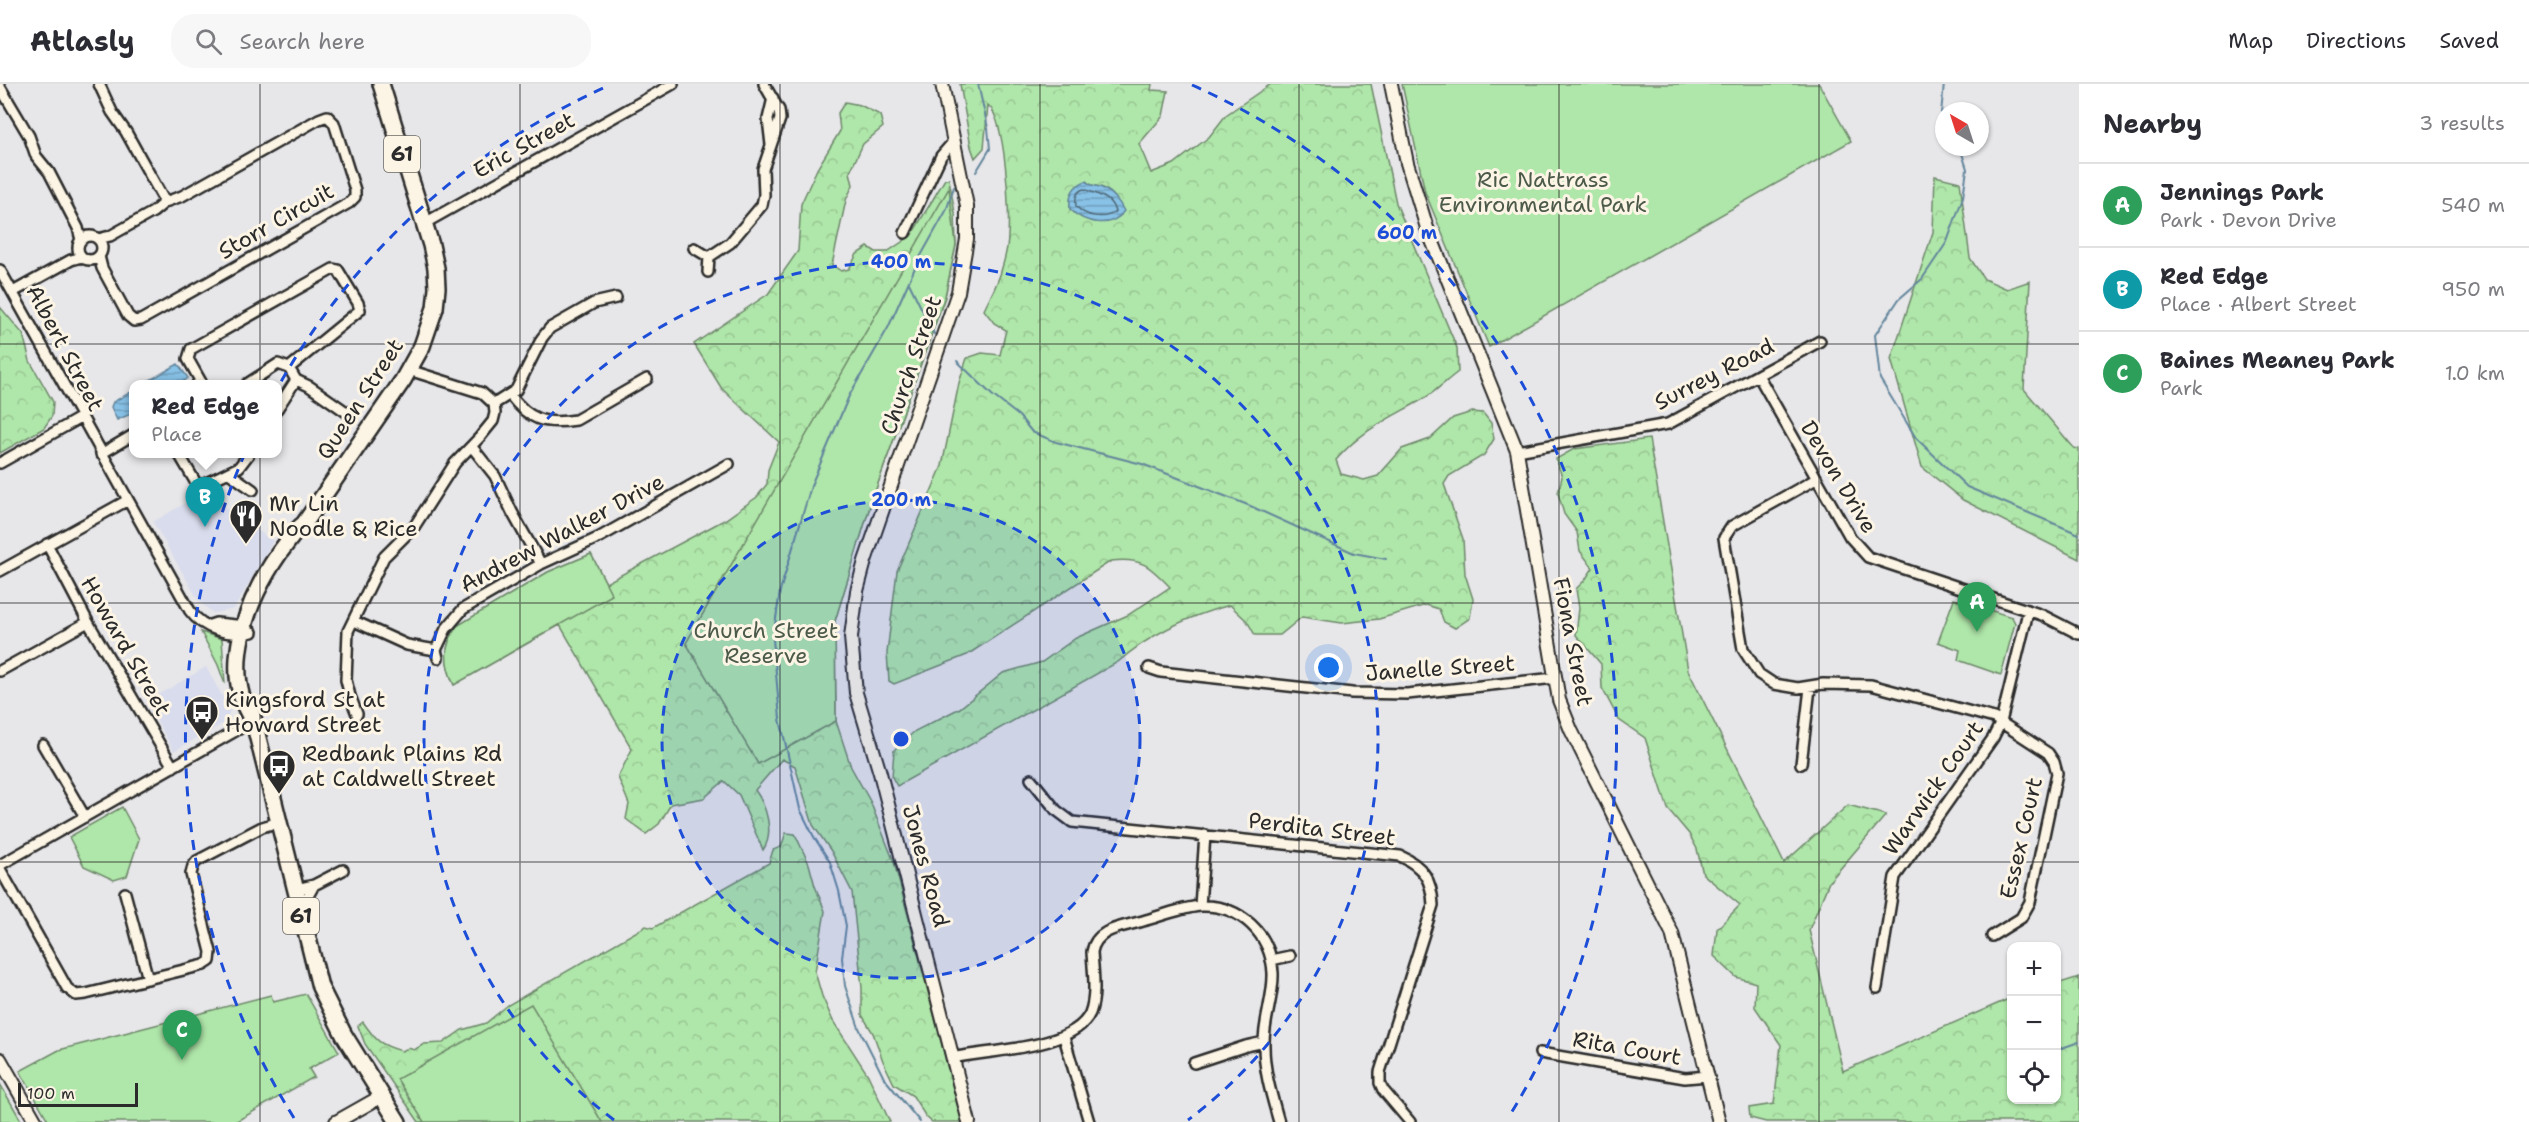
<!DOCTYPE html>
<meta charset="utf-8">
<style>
:root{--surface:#fff;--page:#f7f7f7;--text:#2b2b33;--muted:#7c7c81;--line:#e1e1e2;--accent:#111827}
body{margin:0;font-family:"Shantell Sans",sans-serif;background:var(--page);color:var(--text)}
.controls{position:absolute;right:18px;bottom:18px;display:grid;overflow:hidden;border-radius:12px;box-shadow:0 2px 4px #0004}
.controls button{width:54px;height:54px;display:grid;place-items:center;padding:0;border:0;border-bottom:2px solid var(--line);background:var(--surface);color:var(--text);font:30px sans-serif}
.compass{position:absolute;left:1935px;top:18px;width:54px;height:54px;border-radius:50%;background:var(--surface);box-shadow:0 2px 4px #0004;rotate:321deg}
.scale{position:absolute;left:18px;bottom:15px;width:120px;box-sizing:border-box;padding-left:6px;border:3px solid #2b2b2b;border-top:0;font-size:16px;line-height:21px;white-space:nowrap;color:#2b2b2b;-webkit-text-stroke:4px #fcf5e5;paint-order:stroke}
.you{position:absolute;left:1329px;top:584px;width:21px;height:21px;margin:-15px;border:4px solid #fff;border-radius:50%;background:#1a73e8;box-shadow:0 0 0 9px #1a73e833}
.badge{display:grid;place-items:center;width:39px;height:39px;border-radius:50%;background:var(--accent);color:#fff;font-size:20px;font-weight:700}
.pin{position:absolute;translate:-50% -50px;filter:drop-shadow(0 2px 3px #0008)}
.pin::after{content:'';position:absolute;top:32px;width:21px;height:18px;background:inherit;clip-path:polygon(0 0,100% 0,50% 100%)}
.popup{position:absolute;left:129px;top:296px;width:153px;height:78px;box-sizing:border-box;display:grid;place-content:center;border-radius:12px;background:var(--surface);filter:drop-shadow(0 2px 4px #0005);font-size:20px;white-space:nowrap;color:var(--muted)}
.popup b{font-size:22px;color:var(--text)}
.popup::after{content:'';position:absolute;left:50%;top:100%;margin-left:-12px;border:12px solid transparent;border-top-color:var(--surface)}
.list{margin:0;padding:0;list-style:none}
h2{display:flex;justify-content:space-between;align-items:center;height:78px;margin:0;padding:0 24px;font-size:26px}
h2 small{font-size:20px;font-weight:400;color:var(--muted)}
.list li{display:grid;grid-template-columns:39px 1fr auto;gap:18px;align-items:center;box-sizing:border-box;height:84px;padding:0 24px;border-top:2px solid var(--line)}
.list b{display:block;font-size:22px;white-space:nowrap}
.list p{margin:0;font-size:20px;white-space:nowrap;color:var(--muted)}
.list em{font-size:20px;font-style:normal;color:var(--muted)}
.icon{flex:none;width:33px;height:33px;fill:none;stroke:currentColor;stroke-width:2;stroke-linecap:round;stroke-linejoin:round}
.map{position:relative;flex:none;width:2079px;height:1038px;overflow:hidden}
header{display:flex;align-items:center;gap:36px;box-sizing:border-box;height:84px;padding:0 30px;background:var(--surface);border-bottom:2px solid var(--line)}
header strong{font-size:28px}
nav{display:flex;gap:33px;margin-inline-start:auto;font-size:21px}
.search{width:420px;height:54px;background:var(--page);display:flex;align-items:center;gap:15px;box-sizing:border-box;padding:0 21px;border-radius:24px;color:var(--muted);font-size:22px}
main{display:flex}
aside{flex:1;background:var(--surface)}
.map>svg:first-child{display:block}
.built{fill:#d8dcec}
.forest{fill:url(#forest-crowns);stroke:#6d886a;stroke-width:1.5;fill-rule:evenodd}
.green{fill:#afe6a9;stroke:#6d886a;stroke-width:1.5}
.water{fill:url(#water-rules);stroke:#63869c;stroke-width:1.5}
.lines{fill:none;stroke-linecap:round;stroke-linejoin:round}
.shore{stroke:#506776;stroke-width:1.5}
.stream{stroke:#63869c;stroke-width:2}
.minor-casing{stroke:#2b2b2b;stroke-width:14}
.tertiary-casing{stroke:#2b2b2b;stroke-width:16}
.primary-casing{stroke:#2b2b2b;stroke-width:20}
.minor{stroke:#fcf5e5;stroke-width:9}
.tertiary{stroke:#fcf5e5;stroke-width:12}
.primary{stroke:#fcf5e5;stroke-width:15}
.grid{fill:none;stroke:#2b2b2b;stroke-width:1.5;stroke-opacity:0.55}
.ring{fill:none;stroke:#1d4ed8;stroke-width:3;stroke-dasharray:10 8}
.labels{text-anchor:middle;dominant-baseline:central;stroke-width:6;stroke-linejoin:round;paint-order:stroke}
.shield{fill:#fcf5e5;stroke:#6a6863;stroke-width:1.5}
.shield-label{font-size:21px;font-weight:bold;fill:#2b2b2b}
.street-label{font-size:22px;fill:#2b2b2b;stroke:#fcf5e5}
.park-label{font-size:22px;fill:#4c5a4a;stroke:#fcf5e5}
.poi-label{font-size:22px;fill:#2b2b2b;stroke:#fcf5e5;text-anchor:start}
.centre{fill:#1d4ed8;stroke:#fcf5e5;stroke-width:3}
.ring-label{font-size:18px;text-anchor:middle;font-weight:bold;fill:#1d4ed8;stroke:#fcf5e5;stroke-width:6;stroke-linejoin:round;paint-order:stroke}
</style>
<header>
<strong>Atlasly</strong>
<div class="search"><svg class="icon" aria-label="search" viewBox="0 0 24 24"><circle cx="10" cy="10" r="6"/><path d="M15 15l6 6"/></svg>Search here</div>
<nav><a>Map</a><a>Directions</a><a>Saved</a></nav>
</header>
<main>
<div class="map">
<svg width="2079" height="1038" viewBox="0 0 2079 1038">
<defs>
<pattern id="forest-crowns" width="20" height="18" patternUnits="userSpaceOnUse" patternTransform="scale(1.5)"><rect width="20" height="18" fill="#afe6a9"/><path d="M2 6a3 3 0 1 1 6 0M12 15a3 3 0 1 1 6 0" fill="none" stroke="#97c592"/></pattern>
<pattern id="water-rules" width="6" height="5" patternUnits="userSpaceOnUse" patternTransform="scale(1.5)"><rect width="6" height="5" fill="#88c2e7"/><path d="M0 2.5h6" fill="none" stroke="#6f9ebb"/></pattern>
</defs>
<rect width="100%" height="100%" fill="#e7e6e9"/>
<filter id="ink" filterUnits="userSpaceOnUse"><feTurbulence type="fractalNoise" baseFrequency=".0167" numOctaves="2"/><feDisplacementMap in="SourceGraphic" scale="12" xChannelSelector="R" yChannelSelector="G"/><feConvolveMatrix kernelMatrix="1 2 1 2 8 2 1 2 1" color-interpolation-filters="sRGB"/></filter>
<g filter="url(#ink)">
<path class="built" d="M203,409L273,457L234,525L213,529L199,517L153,438Z
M206,583L230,626L227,637L174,667L146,618Z"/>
<path class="forest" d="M960,0H1152L1151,6L1168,7L1163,32L1139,60L1151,89L1174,80L1209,53L1226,31L1271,0H1371L1396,119L1457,264L1458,288C1447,296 1436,307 1425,314C1389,335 1364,344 1336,376L1341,390L1364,396L1378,392L1402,365L1430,355L1453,334L1472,328L1483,329L1491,339L1494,355L1484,371L1449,392L1444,400L1463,455L1465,490L1473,515L1470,534L1455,544L1444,538L1439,525L1426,521L1379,535L1342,539L1302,533L1280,551H1255L1247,537L1230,521C1189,532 1150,550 1118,578L897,702L892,693L894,666L915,647L960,624L1003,589L1042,578L1076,554L1128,531L1170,503C1150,482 1141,473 1111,477L967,571L894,600L889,597L887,569L897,487L942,382L959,299L967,274L982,269L1000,271L1006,246L994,239L984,226C990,213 999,198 1002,184C1005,174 1008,162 1008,152C1010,128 1006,36 988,21L984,64L975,74L971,63ZM1086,97C1091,103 1097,101 1103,104C1114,109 1121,120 1121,131C1104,142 1085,140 1070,125C1069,109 1073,105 1086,97Z
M845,18L860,21L880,31L883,43L863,60L850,88L853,101L846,116L832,181L841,187L849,185L857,170L868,163L876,168H887L911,152L945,95H949L955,129L956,161L945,213L871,419L835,537L836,637L851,683L870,717L894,778L962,1038H932L926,1033L913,1012L894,1000L883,977L873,949L862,931V904L852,808L831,767L813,741L795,682L782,675L755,706C766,721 775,749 763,766L739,711L724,697L704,714L671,720L659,740L646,750L626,735L629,720L618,693L632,665L560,541L454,601C444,579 443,562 457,542L548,488L591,470L606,499L726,435L757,413L767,400L768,386L779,358L722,305L694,260L768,210L798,167L801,120L817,85L840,47L838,29Z
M1935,92L1960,98L1970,174L1984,195L2007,205L2030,197L2024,305L2074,364L2079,365V475L1963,416L1922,383L1891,275L1933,148Z
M0,223L23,250L30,277L53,318L52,332L44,344L0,369Z
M1649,355L1688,586L1784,779L1848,721L1886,731L1829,798L1809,846L1843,987L2011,914L2012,1016H2056L2057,900L2079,893V1038H1766L1750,1034L1749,1024L1774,1020L1781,961L1755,923L1756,899L1736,893L1714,872L1717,845L1740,821L1703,790L1697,765L1689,750L1668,725L1645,654L1619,636L1602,604L1601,580L1576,551L1579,524L1576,505L1585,496L1593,484L1580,467L1577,448L1564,430L1558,409L1562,393L1556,375L1574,365Z
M786,749L795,750L809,780L815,802L825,827L815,888L822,912L833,937L868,991L890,1038H419L365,960L358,942L363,938C376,957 380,961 402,967L408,964L414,966L424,960L443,959L462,946L486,939L508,921L646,842L653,844L769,779L773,766L781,763Z"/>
<path class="green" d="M1402,0H1819L1851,57L1489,263L1425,108Z
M949,104L956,161L945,212L871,419L835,537L836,637L758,680L686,559Z
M591,470L612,511L454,601C444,579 443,562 457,542L548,488Z
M1954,515L2012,533L2015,539L2001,591L1958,576L1960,566L1938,558Z
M201,548L222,555L225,600L218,581Z
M122,723L139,755L127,792L114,796L84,782L69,753Z
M306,910L339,968L309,985L314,993L235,1038H49L20,987L59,966L271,911L273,918Z
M531,920L602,1038H424L397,995Z
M0,1000L22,1038H0Z"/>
<path class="water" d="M1086,97C1091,103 1097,101 1104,105C1113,109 1120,119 1124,127C1111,146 1084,139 1070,125C1069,111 1072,102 1086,97Z
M178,280L188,294L181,300H143Z
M133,307V329L117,336L111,323L113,318Z"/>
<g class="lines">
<path class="shore" d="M1084,105C1097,111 1111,112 1115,128C1104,136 1085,133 1076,122C1075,115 1076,107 1084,105Z"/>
<path class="stream" d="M1944,0L1941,29L1944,34
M1960,63L1967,85L1963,113L1947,158L1922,195L1899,215L1875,251L1880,295L1916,354L1967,403L2079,450
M976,88L990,65L988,44L978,0
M909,199L934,250
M957,277L992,311L1019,332L1032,348L1056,358L1142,380L1248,421L1354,469L1386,475
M2056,966L2079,958
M920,1038L884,994L859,944L845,902L842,874L846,842L839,807L830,778L814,753L800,725L780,635L773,555L780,507L812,399L849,312L888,244L918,177L946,127L954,103"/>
<g class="minor-casing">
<path id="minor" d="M99,0L112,28L126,48L165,118
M0,3L29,52L36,72L49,88L78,144L81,156
M771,61L768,35L773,14
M425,139L673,0
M905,149L941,72L954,57
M78 164a12 12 0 1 1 24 0a12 12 0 1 1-24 0Z
M98,155L110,152L153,128L165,118L182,112L319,35L327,32L334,39L355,106V113L349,119L141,236L134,237L128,232L102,184L99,172
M694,164L709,173L708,188
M709,173L730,159L762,121L764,111L763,85L780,35L779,26L764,0
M0,186L190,527C203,545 230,553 252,548
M13,208L71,176L82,173
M1758,291L1850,453L1868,473L2042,531L2079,550
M296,296L309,302L352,332
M197,300L201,298L188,275L191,265L333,185L338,186L358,219L360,226L289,284
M247,300L278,280L289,284L296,296L277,325
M510,311C529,336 544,341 576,336L647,295
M494,320L516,306L542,254L550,244L594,219L616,214
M472,363L495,392L512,428L541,480
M1517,367L1668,340L1820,257
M101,370L133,351
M179,370L196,399L200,402L239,383L249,370
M0,379L80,334
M229,389L253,406
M1816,395L1732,442L1724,454L1743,565L1759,590L1774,600L1798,604L1823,600L1871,601L1994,634L2048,669L2054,678L2057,689L2030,818L2021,834L1992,852
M47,460L88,538L173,683
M0,487L128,416
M354,537L407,561L436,566
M210,541L216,539L245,542L248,544
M438,574L436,566L446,545L463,525L541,480L600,453L729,380
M1149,584L1161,588L1352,609L1407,610L1555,594
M0,587L88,538
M357,630L350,612L346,596L348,547L384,473L414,443L455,379L480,353L493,337L495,329L494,320L482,309L409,286
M43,661L85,733
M1801,680L1810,604
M1031,695L1056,726L1072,738L1400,772C1423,782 1432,796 1433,821L1380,988V999L1383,1006L1410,1038
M0,781L253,637
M0,785L67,904L76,911L86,910L204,881L210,877L211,868L191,790L193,782L197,777L262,743L279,738
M295,798L301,804L314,801L302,823
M314,801L343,786
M125,809L148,895
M1200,822L1205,751
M1271,876L1290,872
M1877,904L1895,793L1993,654L2001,638L2028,528
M1064,953L1089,1038
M1540,969L1685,994L1708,992
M952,974C989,966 1074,965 1090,929C1097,911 1093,887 1092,868C1096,844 1123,843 1143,837C1161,832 1181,824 1200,822C1240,820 1271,850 1273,889C1274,913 1263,937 1264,962C1264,988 1272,1013 1279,1038
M1194,979L1246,962L1264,958"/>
</g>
<g class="tertiary-casing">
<path id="tertiary" d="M942,0L967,122V155L958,208L865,477L857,507L851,553L856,609L880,689L969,1038
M1391,0L1407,79L1427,144L1517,367L1559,616L1571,646L1672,849L1719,1038
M0,975L36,1038
M336,1038L382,1012"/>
</g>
<g class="primary-casing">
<path id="primary" d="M252,630L320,903L344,951L398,1038
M253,637C219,585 248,514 280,468C288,458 294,447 304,440L403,296L422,262L435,224L437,204L436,184L431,161L381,0"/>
</g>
<use href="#minor" class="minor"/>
<use href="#tertiary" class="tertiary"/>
<use href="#primary" class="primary"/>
</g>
</g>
<path class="grid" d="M260,0V1038M520,0V1038M780,0V1038M1040,0V1038M1299,0V1038M1559,0V1038M1819,0V1038M0,260H2079M0,519H2079M0,778H2079"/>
<circle cx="901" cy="655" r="239" fill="#1d4ed8" fill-opacity=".12"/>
<g class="ring">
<circle cx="901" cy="655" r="239"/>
<path d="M614 1036A477 477 0 1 1 1188 1036"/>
<path d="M294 1034A716 716 0 0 1 610 1M1192 1A716 716 0 0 1 1508 1034"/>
</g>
<defs>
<g id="restaurant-pin" transform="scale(1.725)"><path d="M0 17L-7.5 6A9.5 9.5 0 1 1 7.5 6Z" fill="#2b2b2b" stroke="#fcf5e5"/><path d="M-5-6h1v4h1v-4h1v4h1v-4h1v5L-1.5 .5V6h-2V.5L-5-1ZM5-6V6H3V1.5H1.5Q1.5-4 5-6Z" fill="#fff"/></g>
<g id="bus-pin" transform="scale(1.725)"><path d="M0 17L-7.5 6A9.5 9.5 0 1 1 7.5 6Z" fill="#2b2b2b" stroke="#fcf5e5"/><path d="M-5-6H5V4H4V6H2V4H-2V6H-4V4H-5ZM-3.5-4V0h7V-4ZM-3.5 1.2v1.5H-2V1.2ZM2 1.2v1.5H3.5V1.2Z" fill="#fff"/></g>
</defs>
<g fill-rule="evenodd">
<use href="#restaurant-pin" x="246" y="432"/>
<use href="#bus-pin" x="202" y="628"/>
<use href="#bus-pin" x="279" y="682"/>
</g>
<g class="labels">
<g class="shield">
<rect x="384" y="52" width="36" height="36" rx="4.5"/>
<rect x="283" y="814" width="36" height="36" rx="4.5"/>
</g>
<g class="shield-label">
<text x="402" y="70">61</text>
<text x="301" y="832">61</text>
</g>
<g class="street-label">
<text transform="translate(524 61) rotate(-29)">Eric Street</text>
<text transform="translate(276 137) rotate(-30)">Storr Circuit</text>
<text transform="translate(65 264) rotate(62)">Albert Street</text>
<text transform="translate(911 281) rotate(-71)">Church Street</text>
<text transform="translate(1714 290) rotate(-27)">Surrey Road</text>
<text transform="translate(360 315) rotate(-57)">Queen Street</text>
<text transform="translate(1839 393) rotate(59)">Devon Drive</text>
<text transform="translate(562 449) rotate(-28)">Andrew Walker Drive</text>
<text transform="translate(1573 558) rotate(79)">Fiona Street</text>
<text transform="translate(126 562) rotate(60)">Howard Street</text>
<text transform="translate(1440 584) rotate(-4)">Janelle Street</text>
<text transform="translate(1933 704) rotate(-55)">Warwick Court</text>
<text transform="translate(1322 745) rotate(7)">Perdita Street</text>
<text transform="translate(2021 754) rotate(-77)">Essex Court</text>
<text transform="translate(926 782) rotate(75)">Jones Road</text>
<text transform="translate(1627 964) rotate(10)">Rita Court</text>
</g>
<g class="park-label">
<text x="1543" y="95">Ric Nattrass<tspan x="1543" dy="25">Environmental Park</tspan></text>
<text x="766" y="546">Church Street<tspan x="766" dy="25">Reserve</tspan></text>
</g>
<g class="poi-label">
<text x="269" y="419">Mr Lin<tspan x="269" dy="25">Noodle &amp; Rice</tspan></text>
<text x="225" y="615">Kingsford St at<tspan x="225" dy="25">Howard Street</tspan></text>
<text x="302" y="669">Redbank Plains Rd<tspan x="302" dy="25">at Caldwell Street</tspan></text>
</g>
</g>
<circle cx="901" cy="655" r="9" class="centre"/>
<g class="ring-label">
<text x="1407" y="155">600 m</text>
<text x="901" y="184">400 m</text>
<text x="901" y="422">200 m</text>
</g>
</svg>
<div class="controls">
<button>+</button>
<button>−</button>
<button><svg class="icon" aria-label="locate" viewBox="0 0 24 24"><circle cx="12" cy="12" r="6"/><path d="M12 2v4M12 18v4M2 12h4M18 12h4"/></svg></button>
</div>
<svg class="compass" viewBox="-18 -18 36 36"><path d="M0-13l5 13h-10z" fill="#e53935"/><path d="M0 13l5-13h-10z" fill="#7c7c81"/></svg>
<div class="scale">100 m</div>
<div class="you"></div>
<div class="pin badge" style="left:1977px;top:548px;background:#2e9e5b">A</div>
<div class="pin badge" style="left:205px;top:443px;background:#0f9aa8">B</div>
<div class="popup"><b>Red Edge</b>Place</div>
<div class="pin badge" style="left:182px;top:976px;background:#2e9e5b">C</div>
</div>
<aside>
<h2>Nearby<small>3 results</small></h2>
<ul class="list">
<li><span class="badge" style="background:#2e9e5b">A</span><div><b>Jennings Park</b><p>Park · Devon Drive</p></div><em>540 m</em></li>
<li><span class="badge" style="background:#0f9aa8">B</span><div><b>Red Edge</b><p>Place · Albert Street</p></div><em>950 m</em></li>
<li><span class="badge" style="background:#2e9e5b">C</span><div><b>Baines Meaney Park</b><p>Park</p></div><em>1.0 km</em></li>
</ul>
</aside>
</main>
